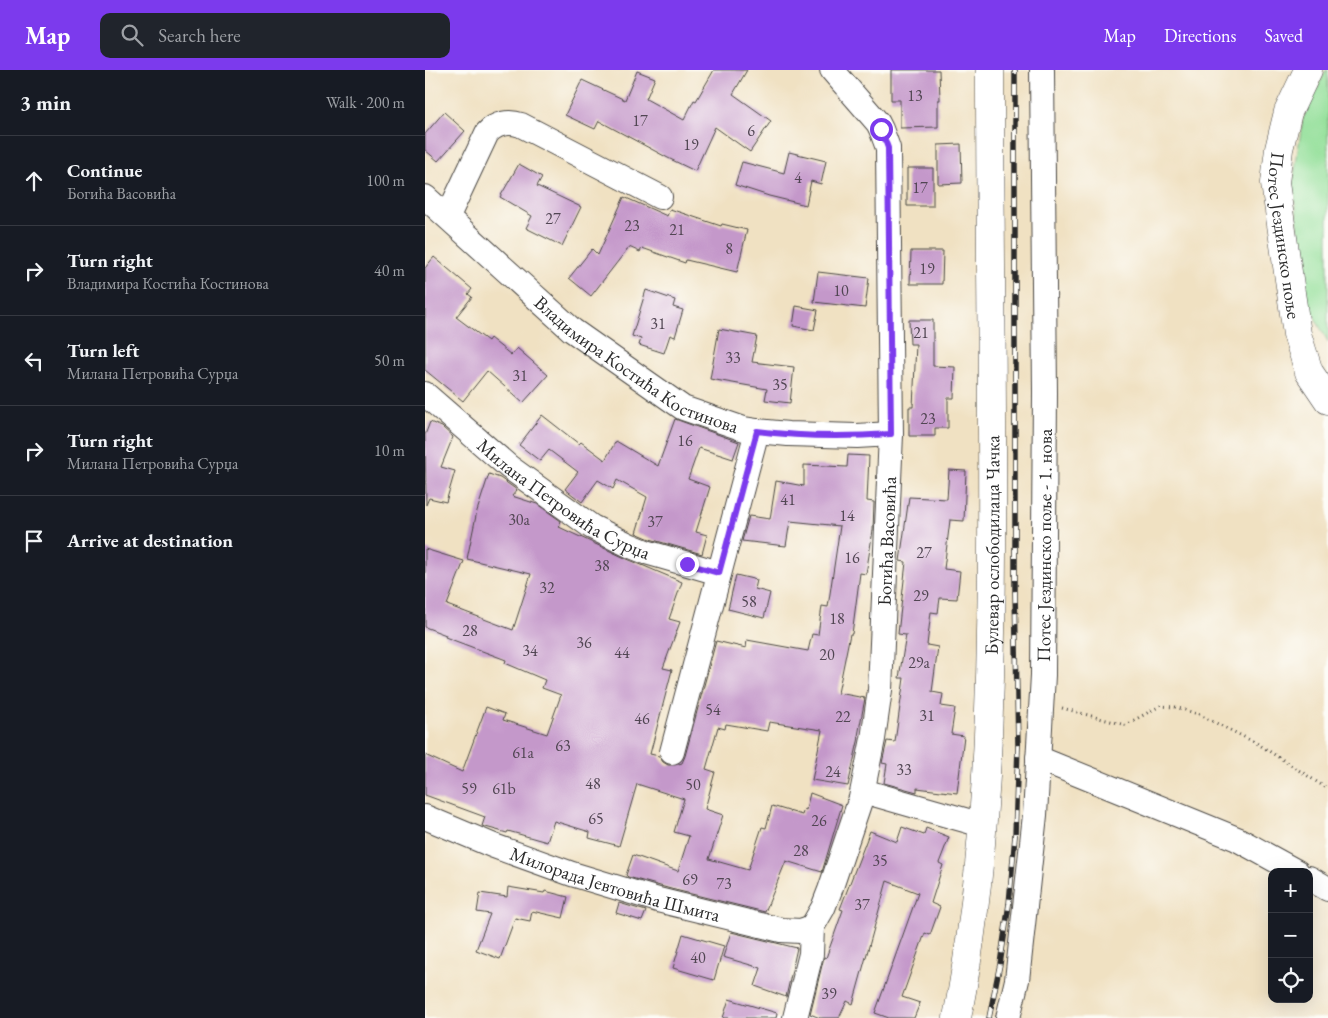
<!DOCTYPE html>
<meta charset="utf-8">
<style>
:root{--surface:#171b24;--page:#20242c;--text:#f1f3f6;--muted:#9ea1a6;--line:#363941;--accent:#7c3aed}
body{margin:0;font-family:"EB Garamond",serif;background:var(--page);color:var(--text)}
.controls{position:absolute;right:15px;bottom:15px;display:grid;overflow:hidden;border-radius:10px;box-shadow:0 5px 20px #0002}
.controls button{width:45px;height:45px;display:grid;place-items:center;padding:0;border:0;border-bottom:1px solid var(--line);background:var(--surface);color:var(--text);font:25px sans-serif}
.stop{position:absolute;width:15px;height:15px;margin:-11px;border:4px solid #7c3aed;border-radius:50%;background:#fff}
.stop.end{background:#7c3aed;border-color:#fff;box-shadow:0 1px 5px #0008}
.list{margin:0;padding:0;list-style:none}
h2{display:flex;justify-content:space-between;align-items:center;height:65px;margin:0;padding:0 20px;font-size:21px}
h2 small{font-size:16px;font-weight:400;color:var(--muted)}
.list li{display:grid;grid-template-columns:32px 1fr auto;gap:15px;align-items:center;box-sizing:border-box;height:90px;padding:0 20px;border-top:1px solid var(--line)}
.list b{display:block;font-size:19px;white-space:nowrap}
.list p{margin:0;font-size:16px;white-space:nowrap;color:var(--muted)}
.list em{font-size:16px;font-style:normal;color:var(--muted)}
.icon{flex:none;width:28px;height:28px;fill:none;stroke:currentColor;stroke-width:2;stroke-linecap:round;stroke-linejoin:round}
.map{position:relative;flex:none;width:903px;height:948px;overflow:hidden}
header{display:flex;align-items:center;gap:30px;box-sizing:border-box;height:70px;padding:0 25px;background:var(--accent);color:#fff}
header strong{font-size:24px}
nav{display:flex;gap:28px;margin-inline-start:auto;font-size:18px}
.search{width:350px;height:45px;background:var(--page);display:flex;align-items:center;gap:12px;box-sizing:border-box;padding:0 18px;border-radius:10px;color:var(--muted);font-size:19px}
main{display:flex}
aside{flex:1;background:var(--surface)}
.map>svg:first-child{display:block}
.green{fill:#95e09b;stroke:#608663}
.building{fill:#c498ca}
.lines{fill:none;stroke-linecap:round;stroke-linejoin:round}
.minor-casing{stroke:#494642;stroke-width:26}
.secondary-casing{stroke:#494642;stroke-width:29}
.primary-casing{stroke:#494642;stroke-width:29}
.path{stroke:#494642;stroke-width:3;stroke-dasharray:1 4;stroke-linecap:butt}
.minor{stroke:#fff;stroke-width:24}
.secondary{stroke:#fff;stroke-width:28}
.primary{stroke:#fff;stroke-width:28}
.rail-casing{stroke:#2b2b2b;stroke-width:5.5}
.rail{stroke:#fdfcf7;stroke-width:4;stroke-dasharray:11;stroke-linecap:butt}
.route{stroke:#7c3aed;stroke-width:6}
.labels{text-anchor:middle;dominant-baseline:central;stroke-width:5;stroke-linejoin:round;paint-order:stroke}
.number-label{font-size:16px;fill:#514653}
.street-label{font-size:19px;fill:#2b2b2b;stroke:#fdfcf7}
</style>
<header>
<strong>Map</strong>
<div class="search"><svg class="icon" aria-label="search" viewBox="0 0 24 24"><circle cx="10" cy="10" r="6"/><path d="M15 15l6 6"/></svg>Search here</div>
<nav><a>Map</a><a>Directions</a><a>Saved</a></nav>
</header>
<main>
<aside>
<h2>3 min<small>Walk · 200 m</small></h2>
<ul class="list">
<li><svg class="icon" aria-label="ahead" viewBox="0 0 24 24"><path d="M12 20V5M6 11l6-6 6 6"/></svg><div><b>Continue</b><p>Богића Васовића</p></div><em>100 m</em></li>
<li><svg class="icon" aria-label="right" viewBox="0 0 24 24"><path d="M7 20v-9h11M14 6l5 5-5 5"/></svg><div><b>Turn right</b><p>Владимира Костића Костинова</p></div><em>40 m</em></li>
<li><svg class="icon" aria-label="left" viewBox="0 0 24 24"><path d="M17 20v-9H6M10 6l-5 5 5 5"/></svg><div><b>Turn left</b><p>Милана Петровића Сурџа</p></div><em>50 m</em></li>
<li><svg class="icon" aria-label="right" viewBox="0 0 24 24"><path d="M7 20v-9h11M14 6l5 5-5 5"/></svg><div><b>Turn right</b><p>Милана Петровића Сурџа</p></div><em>10 m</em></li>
<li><svg class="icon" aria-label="arrive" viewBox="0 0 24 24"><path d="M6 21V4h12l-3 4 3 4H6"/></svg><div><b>Arrive at destination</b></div></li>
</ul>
</aside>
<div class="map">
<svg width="903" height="948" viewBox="0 0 903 948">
<rect width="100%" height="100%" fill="#fdfcf7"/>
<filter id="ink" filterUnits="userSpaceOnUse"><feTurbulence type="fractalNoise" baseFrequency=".02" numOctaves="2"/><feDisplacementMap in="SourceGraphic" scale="10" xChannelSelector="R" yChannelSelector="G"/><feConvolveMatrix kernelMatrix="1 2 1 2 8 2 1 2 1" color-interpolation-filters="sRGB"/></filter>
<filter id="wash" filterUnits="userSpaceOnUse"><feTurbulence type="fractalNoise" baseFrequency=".0096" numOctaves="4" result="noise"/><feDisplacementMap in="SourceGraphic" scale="20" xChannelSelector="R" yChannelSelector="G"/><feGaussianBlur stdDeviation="1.12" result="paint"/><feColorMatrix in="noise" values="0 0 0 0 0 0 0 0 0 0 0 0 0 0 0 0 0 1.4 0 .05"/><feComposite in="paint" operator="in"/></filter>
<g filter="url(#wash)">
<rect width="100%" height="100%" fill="#f0e1c2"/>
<path class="green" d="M901,0H903V272L882,233L868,112L878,48Z"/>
<g id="blocks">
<path class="building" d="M289,0H322L308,24L346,51L325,82L290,57L270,101L243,88L174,51L170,59L140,45L157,10L200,30L212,1L230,8L221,29L259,50L269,30L271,31Z
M466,0H514L515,30H513V57L475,58V30H466Z
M19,42L40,61L13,91L0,80V64Z
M536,74L537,113L513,114V75Z
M364,82L401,91L396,114L386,111L381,135L344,126L310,115L317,92L359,103Z
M94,94L117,107L112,116L156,137L137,176L101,158L107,146L75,127Z
M482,98H508V136H482Z
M199,127L242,146L245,139L296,156L297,154L322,160L312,202L261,190L260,193L217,178L215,182L204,177L166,226L144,208L167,179L173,185Z
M486,181H518L517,214H485Z
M9,187L47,219L43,224L47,227L31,247L63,271L65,268L86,285L92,278L123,305L98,333L62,301L38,331L0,300V198Z
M393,202L444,208L440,238L389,232Z
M221,220L250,230L248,237L258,240L250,267L245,265L239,283L214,275L216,269L207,266Z
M371,236L393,240L389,260L368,256Z
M484,250H508V296L530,297L529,328H523V358H510V366H484V337H488L491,274H485Z
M294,259L332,266L327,292L369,297L365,333L340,330L342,319L285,309Z
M117,345L154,374L156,372L180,390L191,371L233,396L250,349L314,372L308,389L274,378L263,409L285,417L271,462L282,465L277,484L225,469L211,463L222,427L192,410L188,419L173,410L157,432L140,419L153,402L124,380L115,391L94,375Z
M5,352L17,357L28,367L16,397L30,401L21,432L4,428L1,435L0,365Z
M423,385L444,386L442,431L449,432L448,460L441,504L435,503L427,564H425L413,623L440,628L433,666L434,667L423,716L387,710L397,660L344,652L342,661L301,654L300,659L293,657L281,699L290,702L280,739L298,745L284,789L323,800L337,757L341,758L347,736L377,745L379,739L381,740L385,723L417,735L397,802L361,791L340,842L246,819L203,807L201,805L208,785L253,801L264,766L249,762L259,729L212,714L194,776L164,768L165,762L129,751L122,772L83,761L82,763L57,756L60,747L0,725V685L37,702L61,637L80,644L78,650L122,664L136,625L117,618L120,610L80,593L81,590L20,567L21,565L0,557V479L39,491L22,535L88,560L106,504L42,489L52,441L64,404L75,408L92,420L87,426L112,434L136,451L134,457L200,488L257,512L244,549L255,552L238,598L247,600L225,684L234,686L238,692L243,695H250L257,693L260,686L291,571L321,578L322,570L383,581L387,564L393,565L397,536L403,537L415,456L365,451L361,476L317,471L324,446L345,449L351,411L379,416V395L422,397Z
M524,400L541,401L539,451L525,450L519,499L535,501L532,529L515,528L513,543L506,542L502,575L513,577L507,622L518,624L516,636L530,638L526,664L539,666L532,723L492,718V722L459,713L462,694L457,693L462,671L470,672L479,608H474L481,565L473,564L481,492L475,491L484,427L522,429Z
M311,505L332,510L330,519L345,523L339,548L303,539Z
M477,757L499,765L501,758L524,767L514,793L518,795L506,833L515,837L505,865L500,863L477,927L495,933L489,948H464L450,943L493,823L462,811L428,934L422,931L414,948H395L385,944L399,887L401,888L418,840L415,839L445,761L472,772Z
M83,817L119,823L120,821L143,827L138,848L107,841L105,851L90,848L75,889L51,880L65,844L52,842L55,823L82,827Z
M194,833L221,841L217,851L191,843Z
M306,862L372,878L361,927L330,916L336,898L298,887Z
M258,864L299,876L289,910L248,898Z
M304,929L352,943L351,948H298Z"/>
</g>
</g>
<g filter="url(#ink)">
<use href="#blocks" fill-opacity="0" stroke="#494642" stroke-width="1"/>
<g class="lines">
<g class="minor-casing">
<g id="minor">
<path id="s1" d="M0,127L147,260L258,338L319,359L332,361L363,364L432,366L466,364"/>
<path d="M23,146L62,63C71,53 84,51 96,55L235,127"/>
<path id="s2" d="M0,324L84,397L167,457L206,476L221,482L294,503"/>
<path d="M247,682L332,361"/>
<path d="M613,688L812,769L872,802"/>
<path d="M438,721L557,755"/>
<path id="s3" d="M0,747L69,776L147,804L233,830L356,860L376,861L387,857"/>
<path d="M884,808L903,819"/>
<path id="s4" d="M370,948L386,884L387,857L398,838L405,820L436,728L448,669L455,620L466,364L463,78L456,59L453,53L407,0"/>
<path id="s5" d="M583,948L592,910L610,745L618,605L620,322L617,0"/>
</g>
</g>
<g class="secondary-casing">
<g id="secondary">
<path id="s6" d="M883,0L863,42L854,79L850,113L872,264L884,302L903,330"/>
</g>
</g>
<g class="primary-casing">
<g id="primary">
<path id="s7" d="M532,948C562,795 566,638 567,482C568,321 565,161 565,0"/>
</g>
</g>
<path class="path" d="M637,638L700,655L735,636L750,637L773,644L833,674L903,719"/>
<use href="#minor" class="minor"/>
<use href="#secondary" class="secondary"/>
<use href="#primary" class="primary"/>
<g class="rail-casing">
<path id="rail" d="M564,948L575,894L584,834L590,766L593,677L590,521V0"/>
</g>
<use href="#rail" class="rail"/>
</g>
</g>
<g class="lines" filter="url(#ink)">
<path class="route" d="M262,494L294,503L332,361C376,367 422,367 466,364L463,78L456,59"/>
</g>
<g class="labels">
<g class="number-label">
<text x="490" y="25">13</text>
<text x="215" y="50">17</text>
<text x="326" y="60">6</text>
<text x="266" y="74">19</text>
<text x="373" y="107">4</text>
<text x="495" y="117">17</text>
<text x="128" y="148">27</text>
<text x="207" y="155">23</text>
<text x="252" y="159">21</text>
<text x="304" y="178">8</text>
<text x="502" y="198">19</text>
<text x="416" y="220">10</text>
<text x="233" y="253">31</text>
<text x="496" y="262">21</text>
<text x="308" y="287">33</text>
<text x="95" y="305">31</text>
<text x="355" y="314">35</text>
<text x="503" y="348">23</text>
<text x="260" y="370">16</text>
<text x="363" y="429">41</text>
<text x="422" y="445">14</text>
<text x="94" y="449">30a</text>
<text x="230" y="451">37</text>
<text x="499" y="482">27</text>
<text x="427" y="487">16</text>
<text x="177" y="495">38</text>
<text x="122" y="517">32</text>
<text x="496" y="525">29</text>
<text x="324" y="531">58</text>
<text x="412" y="548">18</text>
<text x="45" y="560">28</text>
<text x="159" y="572">36</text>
<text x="105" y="580">34</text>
<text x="197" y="582">44</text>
<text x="402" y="584">20</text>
<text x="494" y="592">29a</text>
<text x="288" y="639">54</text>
<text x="502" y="645">31</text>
<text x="418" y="646">22</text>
<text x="217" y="648">46</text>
<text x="138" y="675">63</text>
<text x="98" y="682">61a</text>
<text x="479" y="699">33</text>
<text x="408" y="701">24</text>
<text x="168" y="713">48</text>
<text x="268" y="714">50</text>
<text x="44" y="718">59</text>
<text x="79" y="718">61b</text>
<text x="171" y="748">65</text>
<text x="394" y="750">26</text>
<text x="376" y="780">28</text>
<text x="455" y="790">35</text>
<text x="265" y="809">69</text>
<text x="299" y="813">73</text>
<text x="437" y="834">37</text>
<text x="273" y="887">40</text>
<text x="404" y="923">39</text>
</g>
<g class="street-label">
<text stroke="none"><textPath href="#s6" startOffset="172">Потес Јездинско поље</textPath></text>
<text stroke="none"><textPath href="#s1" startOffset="272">Владимира Костића Костинова</textPath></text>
<text stroke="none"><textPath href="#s2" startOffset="175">Милана Петровића Сурџа</textPath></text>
<text stroke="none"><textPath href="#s4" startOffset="490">Богића Васовића</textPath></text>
<text stroke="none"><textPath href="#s7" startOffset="475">Булевар ослободилаца Чачка</textPath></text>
<text stroke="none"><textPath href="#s5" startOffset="475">Потес Јездинско поље - 1. нова</textPath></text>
<text stroke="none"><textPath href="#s3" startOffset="202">Милорада Јевтовића Шмита</textPath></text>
</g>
</g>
</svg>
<div class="controls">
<button>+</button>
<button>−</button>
<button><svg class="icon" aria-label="locate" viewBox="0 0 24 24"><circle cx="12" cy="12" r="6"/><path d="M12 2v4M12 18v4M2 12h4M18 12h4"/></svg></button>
</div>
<div class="stop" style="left:456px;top:59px"></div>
<div class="stop end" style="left:262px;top:494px"></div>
</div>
</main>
